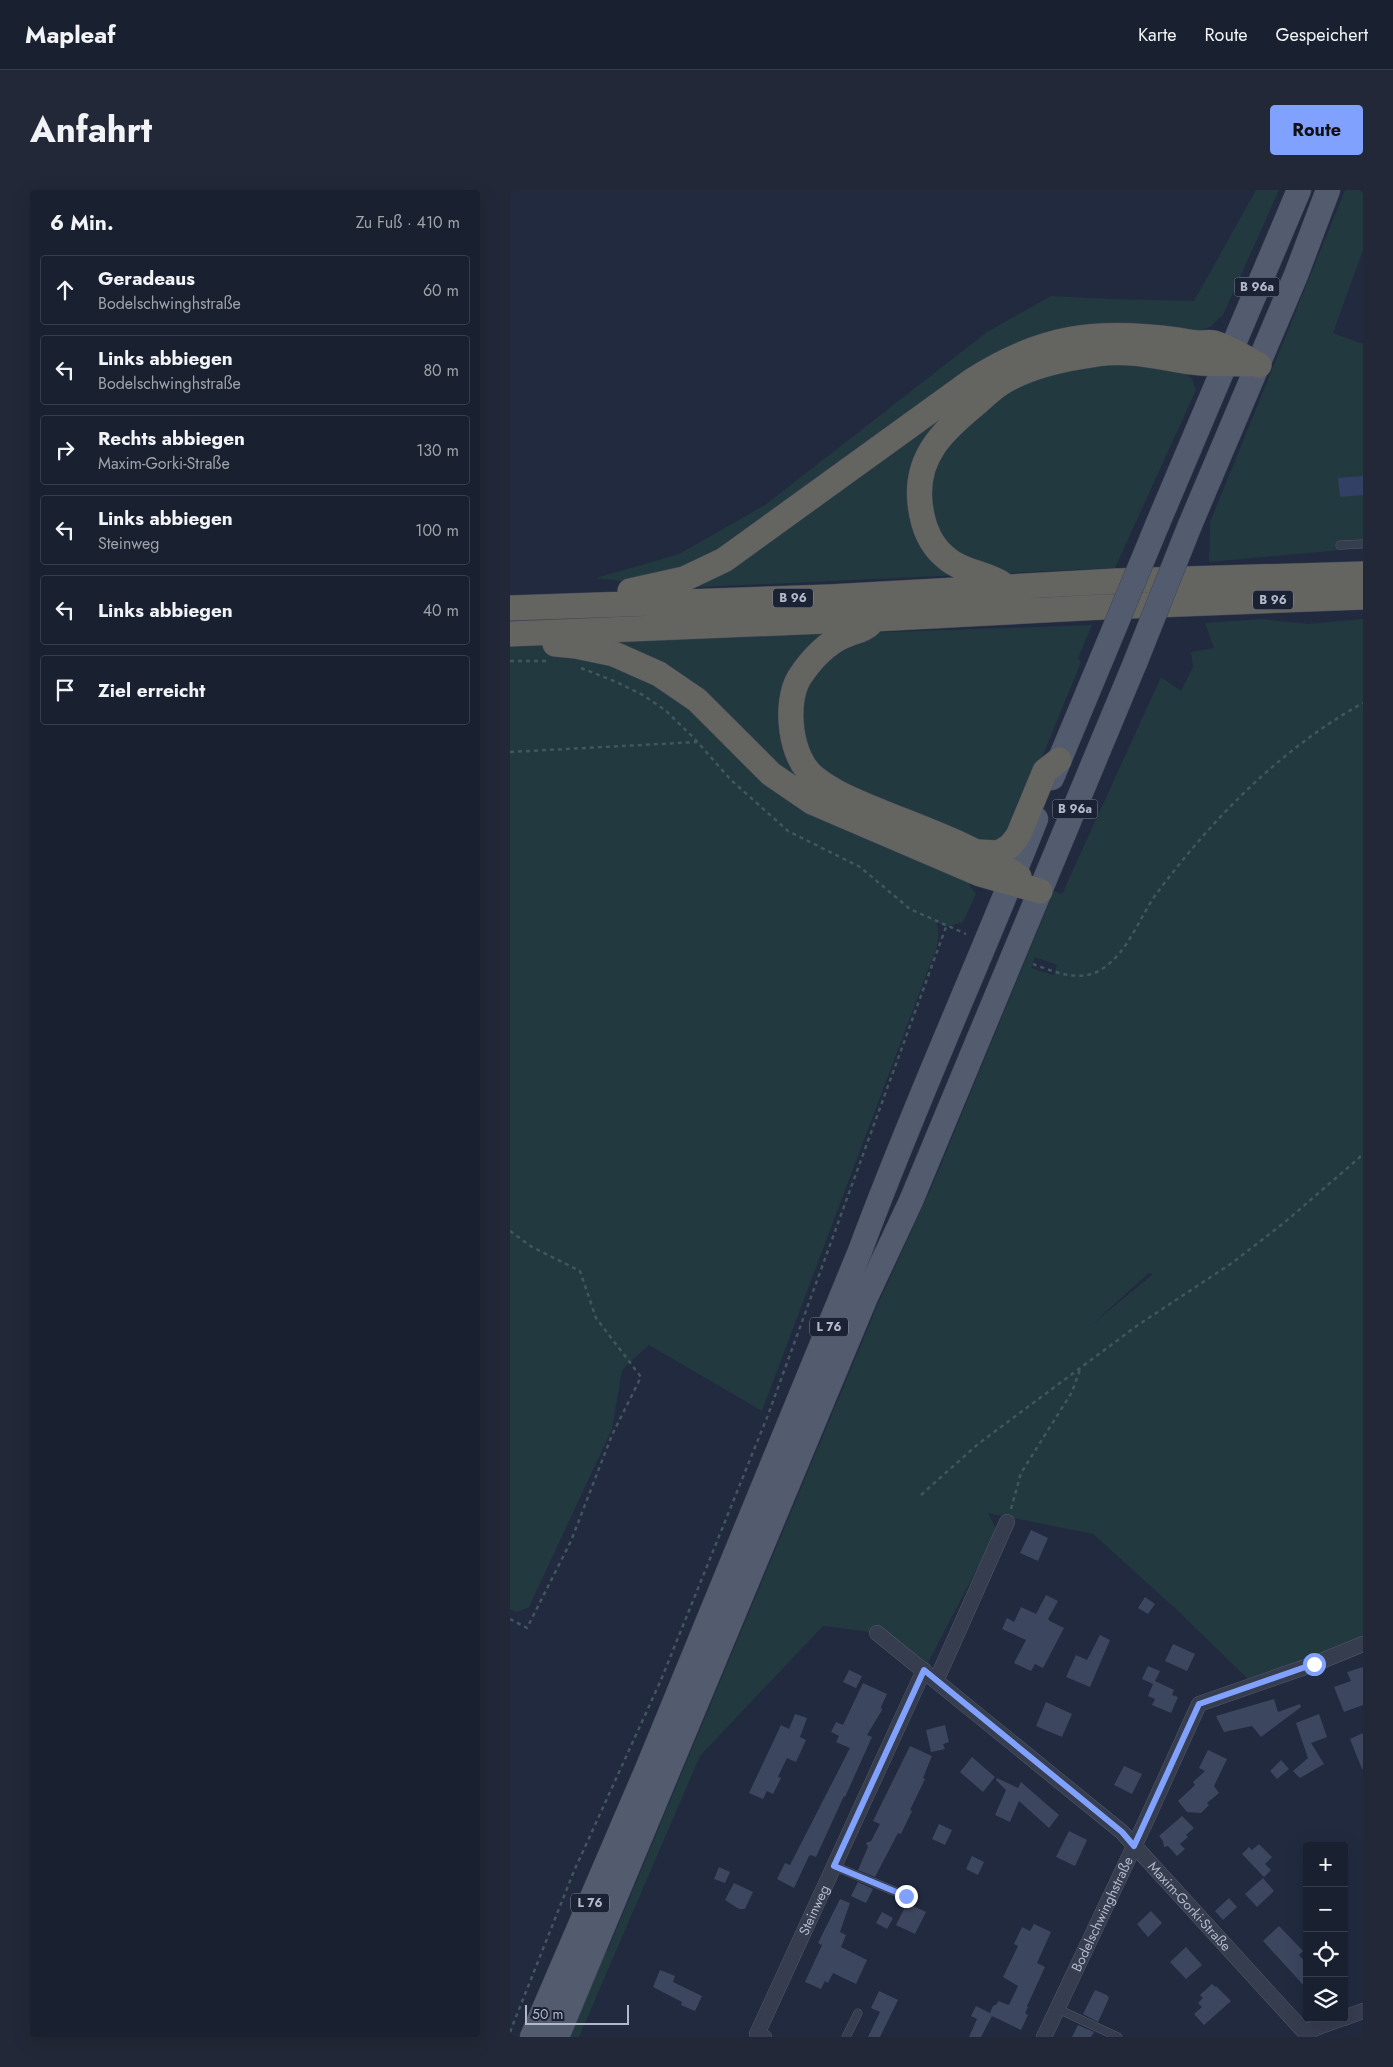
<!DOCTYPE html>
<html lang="de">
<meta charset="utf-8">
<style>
:root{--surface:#19202f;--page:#222837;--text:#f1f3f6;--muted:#9fa3aa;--line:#373e4b;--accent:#81a1ff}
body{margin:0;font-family:Jost,sans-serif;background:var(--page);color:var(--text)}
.controls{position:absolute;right:15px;bottom:15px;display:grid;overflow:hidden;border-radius:5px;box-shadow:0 5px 20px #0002}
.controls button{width:45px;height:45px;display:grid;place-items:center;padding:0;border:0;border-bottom:1px solid var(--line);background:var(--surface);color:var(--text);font:25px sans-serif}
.scale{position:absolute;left:15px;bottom:12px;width:104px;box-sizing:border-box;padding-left:5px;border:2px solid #b1b8ca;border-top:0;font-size:14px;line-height:18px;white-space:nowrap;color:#b1b8ca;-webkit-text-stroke:4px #1b2233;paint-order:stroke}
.stop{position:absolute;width:15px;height:15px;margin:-11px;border:4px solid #81a1ff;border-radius:50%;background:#fff}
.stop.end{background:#81a1ff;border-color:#fff;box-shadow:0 1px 5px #0008}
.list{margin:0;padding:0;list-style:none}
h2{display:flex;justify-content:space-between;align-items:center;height:65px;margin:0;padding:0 20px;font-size:21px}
h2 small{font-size:16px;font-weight:400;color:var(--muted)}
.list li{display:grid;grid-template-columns:32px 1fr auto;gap:15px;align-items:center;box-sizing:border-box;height:70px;margin:0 10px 10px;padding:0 10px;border:1px solid var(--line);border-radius:5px}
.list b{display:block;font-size:19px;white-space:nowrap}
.list p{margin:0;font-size:16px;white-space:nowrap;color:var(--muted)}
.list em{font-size:16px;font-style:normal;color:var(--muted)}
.icon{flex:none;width:28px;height:28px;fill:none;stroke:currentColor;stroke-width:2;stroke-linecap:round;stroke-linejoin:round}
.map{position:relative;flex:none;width:853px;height:1847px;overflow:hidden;border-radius:5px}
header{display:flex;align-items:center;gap:30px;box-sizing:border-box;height:70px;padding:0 25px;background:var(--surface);border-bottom:1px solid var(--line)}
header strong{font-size:24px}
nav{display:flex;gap:28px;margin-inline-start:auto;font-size:18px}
.intro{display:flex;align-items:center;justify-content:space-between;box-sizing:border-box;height:120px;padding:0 30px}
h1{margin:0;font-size:35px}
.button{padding:12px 22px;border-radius:5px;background:var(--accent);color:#111;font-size:18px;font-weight:700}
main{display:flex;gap:30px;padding:0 30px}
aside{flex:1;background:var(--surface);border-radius:5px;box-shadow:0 5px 20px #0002}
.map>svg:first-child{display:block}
.green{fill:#233940;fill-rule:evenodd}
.water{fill:#324065}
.building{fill:#3d465f}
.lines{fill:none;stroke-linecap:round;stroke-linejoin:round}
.service-casing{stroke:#515869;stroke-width:9}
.minor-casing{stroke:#515869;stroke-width:16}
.primary-casing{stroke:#3f4657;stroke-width:25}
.trunk-casing{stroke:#3e4556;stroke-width:26}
.path{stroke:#41565d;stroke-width:2.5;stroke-dasharray:4 4;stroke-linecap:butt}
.service{stroke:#363d4f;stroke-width:8}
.minor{stroke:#363d4f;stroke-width:15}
.primary{stroke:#535b6f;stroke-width:24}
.trunk{stroke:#646460;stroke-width:25}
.primary-bridge-casing{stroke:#3f4657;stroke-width:25;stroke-linecap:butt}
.primary-bridge{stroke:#535b6f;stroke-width:24}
.route{stroke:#81a1ff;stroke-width:6}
.labels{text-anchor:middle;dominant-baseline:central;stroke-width:4.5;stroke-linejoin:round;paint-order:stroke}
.shield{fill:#1b2233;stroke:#848b9d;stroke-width:1}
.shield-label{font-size:12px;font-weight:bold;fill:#b1b8ca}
.street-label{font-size:14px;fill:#b1b8ca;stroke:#1b2233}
</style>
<header>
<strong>Mapleaf</strong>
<nav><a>Karte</a><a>Route</a><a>Gespeichert</a></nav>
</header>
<div class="intro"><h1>Anfahrt</h1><a class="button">Route</a></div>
<main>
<aside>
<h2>6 Min.<small>Zu Fuß · 410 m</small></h2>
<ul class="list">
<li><svg class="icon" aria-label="ahead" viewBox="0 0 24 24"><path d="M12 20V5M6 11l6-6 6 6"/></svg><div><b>Geradeaus</b><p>Bodelschwinghstraße</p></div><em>60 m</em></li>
<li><svg class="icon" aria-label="left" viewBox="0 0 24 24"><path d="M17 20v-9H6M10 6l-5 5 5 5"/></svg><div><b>Links abbiegen</b><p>Bodelschwinghstraße</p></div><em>80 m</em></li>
<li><svg class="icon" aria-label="right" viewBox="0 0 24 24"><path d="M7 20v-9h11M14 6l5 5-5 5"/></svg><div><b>Rechts abbiegen</b><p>Maxim-Gorki-Straße</p></div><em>130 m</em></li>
<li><svg class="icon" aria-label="left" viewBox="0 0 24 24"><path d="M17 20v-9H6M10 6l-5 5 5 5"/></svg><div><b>Links abbiegen</b><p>Steinweg</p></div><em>100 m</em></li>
<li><svg class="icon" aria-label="left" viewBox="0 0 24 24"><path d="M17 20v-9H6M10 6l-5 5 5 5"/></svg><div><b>Links abbiegen</b></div><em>40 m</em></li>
<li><svg class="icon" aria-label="arrive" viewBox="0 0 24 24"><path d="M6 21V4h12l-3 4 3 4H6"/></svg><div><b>Ziel erreicht</b></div></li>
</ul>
</aside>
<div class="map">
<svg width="853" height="1847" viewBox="0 0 853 1847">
<rect width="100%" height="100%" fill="#212a3f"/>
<path class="green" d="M746,0H769L713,125L700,137L684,142L674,182L682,189L686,200L605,378L168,398L86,388L169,364L255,315L477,142L541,106L601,109L684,111Z
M835,0H853V60L823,143L853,154V358L699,372L700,332Z
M751,429L798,434L853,429V1454L743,1494L666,1419L583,1344L478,1323L487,1341L414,1480L367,1443L313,1436L190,1566L69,1847H56L84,1783L99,1757L368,1114L422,996L544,701L552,704L651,487L671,501L683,477L681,462L704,458L695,433ZM525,767L547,775L544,785L521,778ZM639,1083L643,1084L579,1137Z
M582,435L568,468L571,472L502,641L455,688L466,704L453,732L436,737L426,732C434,750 421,771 415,788L252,1221L139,1155L112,1180L102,1239L19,1417L7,1422L0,1419V457L151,450Z"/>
<path class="water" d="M853,286V305L830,307L828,288Z"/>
<path class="building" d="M521,1340L538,1348L528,1371L510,1363Z
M536,1405L548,1411L538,1429L540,1431L554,1438L533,1478L525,1474L521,1481L504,1473L516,1450L492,1439L497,1428L504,1432L511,1417L526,1424Z
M635,1407L645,1414L638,1424L628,1418Z
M590,1445L600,1450L580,1497L556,1487L566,1465L577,1470Z
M663,1454L685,1464L677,1481L655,1471Z
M638,1476L650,1481L645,1491L664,1500L662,1505L668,1507L661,1523L642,1515L645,1509L638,1506L643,1494L632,1489Z
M853,1477V1515L834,1522L824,1497L841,1491L837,1482Z
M339,1480L352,1486L346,1498L333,1492Z
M353,1493L377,1504L371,1517L372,1520L357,1545L362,1547L335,1607L334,1606L306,1667L301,1665L299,1666L284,1698L267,1689L275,1673L280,1675L340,1558L326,1552L329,1546L321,1542L326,1532L333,1535Z
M764,1509L768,1522L790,1514L791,1517L751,1547L742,1536L714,1542L706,1526Z
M536,1512L562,1524L552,1547L526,1536Z
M285,1524L297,1528L290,1547L296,1550L286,1572L277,1568L268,1587L271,1588L263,1604L257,1601L253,1609L239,1603L271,1535L279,1539Z
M809,1524L817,1547L801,1553L814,1574L790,1588L783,1581L798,1568L786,1533Z
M435,1535L439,1552L433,1554L435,1559L421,1562L416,1540Z
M853,1543V1579H852L840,1549Z
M400,1556L422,1566L413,1588L415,1589L400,1620L402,1621L391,1644L388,1643L365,1687L348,1680L358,1657L356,1653L361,1651L370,1634L363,1631Z
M698,1560L717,1569L704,1596L709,1603L697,1613L699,1615L691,1623L677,1622L668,1611L685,1595L683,1592L695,1581L689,1578Z
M462,1567L485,1587L473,1602L450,1582Z
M771,1570L779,1579L767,1589L760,1581Z
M614,1576L632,1584L622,1604L604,1595Z
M487,1588L508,1598L511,1592L549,1625L539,1638L509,1611L500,1632L485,1625L496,1600L486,1590Z
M672,1626L684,1638L676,1645L678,1647L670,1654L675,1659L667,1666L658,1656L654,1657L653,1651L649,1646Z
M429,1634L442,1640L435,1655L422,1649Z
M559,1641L577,1650L565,1676L546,1667Z
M749,1654L762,1667L755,1674L761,1680L754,1687L732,1664L739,1657L742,1660Z
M462,1666L474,1672L468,1685L456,1679Z
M209,1677L220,1682L215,1693L204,1689Z
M753,1688L764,1701L747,1717L735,1704Z
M348,1692L363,1699L356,1713L341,1706Z
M224,1693L243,1702L235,1719H229L215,1710Z
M719,1708L727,1717L713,1730L705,1721Z
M330,1709L340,1713L330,1742L336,1745L331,1757L357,1770L346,1794L323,1783L318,1793L315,1791L311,1799L295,1792L312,1755L308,1753Z
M397,1713L416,1722L405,1744L386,1735Z
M641,1721L652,1733L638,1747L627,1734Z
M372,1722L383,1728L377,1739L366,1733Z
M524,1734L541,1742L527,1773L535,1777L517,1816L518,1817L515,1823L518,1825L511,1840L482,1826L471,1847H459L467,1829L461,1826L466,1816L480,1823L483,1816L487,1814L488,1811L499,1815L508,1796L493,1787L508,1756L504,1754L512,1737L520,1741Z
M769,1736L793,1761L789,1765L797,1774V1799L753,1751Z
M676,1757L692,1775L676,1789L660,1772Z
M150,1780L165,1786L163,1792L192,1806L185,1821L171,1815L172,1812L143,1797Z
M702,1794L705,1797L706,1796L721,1811L694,1835L684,1824L692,1817L688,1813L693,1808L690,1805Z
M585,1800L597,1805L599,1808L588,1832L573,1824Z
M369,1801L388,1810L370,1847H358L370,1822L361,1818Z
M568,1835L584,1842L581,1847H562Z"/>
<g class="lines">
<g class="service-casing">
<path id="service" d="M830,355L853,354
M324,1676L396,1706
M548,1819L608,1847
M336,1847L348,1823"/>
</g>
<g class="minor-casing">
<g id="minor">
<path id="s1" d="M367,1443L612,1642L799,1847"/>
<path d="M426,1491L497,1332"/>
<path d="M834,1828L853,1821"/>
<path d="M795,1842L833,1828"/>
<path id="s2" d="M254,1847L247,1844L414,1480"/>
<path id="s3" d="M534,1847L636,1631L689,1514L804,1474L853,1454"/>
</g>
</g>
<g class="primary-casing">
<path id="primary" d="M648,333L789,0
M680,335L786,85L818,0
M542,588L592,468
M22,1847L137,1579L350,1061C404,915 469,774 526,629
M47,1847L356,1107L401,1011L625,473"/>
</g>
<g class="trunk-casing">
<path id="trunk" d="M491,393C473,382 451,382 434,366C419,353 412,332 410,313C405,266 434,240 467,213C475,206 484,197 493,192C519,176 557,168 587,164C619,159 649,167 680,172C700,175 721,173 741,174
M120,401L174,389L214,370L463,190C532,146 587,139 667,150C674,151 682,153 689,153C694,153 699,152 704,153C720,158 734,167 749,175
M0,418L319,407L606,391L853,384
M360,434C353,441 345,441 336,445C317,452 300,471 289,488C274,514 280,568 304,587C326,605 353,614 379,625C424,643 469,659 509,687
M0,444L364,429L594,417L853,407
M45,454L66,456L104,464L149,484L187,510L261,584L302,612L470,684L530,701
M469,662L489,663L500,656L508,646L535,581L549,570"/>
</g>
<path class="path" d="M0,471H36
M71,478L104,491L133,505L155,520L183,547L221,590L278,641L350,677L400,719L456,744
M0,562L187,552
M523,774C544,782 571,793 592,779C620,761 630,724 650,699C705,626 772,558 853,513
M0,1041L22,1057L70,1081L86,1128L131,1187L102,1245L61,1351L17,1438L0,1429
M411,1305L468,1254L628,1135L722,1073L775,1032L849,968L853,963
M501,1319L511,1283L562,1202L571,1177
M0,1842L64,1681L151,1490L258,1225L436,737"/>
<use href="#service" class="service"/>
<use href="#minor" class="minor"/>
<use href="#primary" class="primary"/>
<use href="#trunk" class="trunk"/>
<g class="primary-bridge-casing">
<path id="primary-bridge" d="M592,468L648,333
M625,473L680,335"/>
</g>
<use href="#primary-bridge" class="primary-bridge"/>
</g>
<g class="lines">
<path class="route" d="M396,1706L324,1676L414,1480L612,1642L624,1656L689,1514L804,1474"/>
</g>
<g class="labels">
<g class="shield">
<rect x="724.5" y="87.5" width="45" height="19" rx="4"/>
<rect x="263" y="398.5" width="40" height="19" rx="4"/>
<rect x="743" y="400.5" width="40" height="19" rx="4"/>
<rect x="542.5" y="609.5" width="45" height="19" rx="4"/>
<rect x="300" y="1127.5" width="38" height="19" rx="4"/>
<rect x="61" y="1703.5" width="38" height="19" rx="4"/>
</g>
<g class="shield-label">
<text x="747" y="97">B 96a</text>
<text x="283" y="408">B 96</text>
<text x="763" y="410">B 96</text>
<text x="565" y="619">B 96a</text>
<text x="319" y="1137">L 76</text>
<text x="80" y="1713">L 76</text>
</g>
<g class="street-label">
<text stroke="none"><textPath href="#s1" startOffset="416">Maxim-Gorki-Straße</textPath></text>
<text stroke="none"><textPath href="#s2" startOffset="144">Steinweg</textPath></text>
<text stroke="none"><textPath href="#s3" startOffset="136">Bodelschwinghstraße</textPath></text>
</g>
</g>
</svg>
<div class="controls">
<button>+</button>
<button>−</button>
<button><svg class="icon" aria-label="locate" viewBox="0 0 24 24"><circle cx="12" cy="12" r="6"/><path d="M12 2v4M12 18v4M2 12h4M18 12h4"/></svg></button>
<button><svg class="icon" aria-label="layers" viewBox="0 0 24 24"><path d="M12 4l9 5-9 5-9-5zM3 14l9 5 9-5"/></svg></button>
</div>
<div class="scale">50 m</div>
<div class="stop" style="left:804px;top:1474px"></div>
<div class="stop end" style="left:396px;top:1706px"></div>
</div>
</main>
